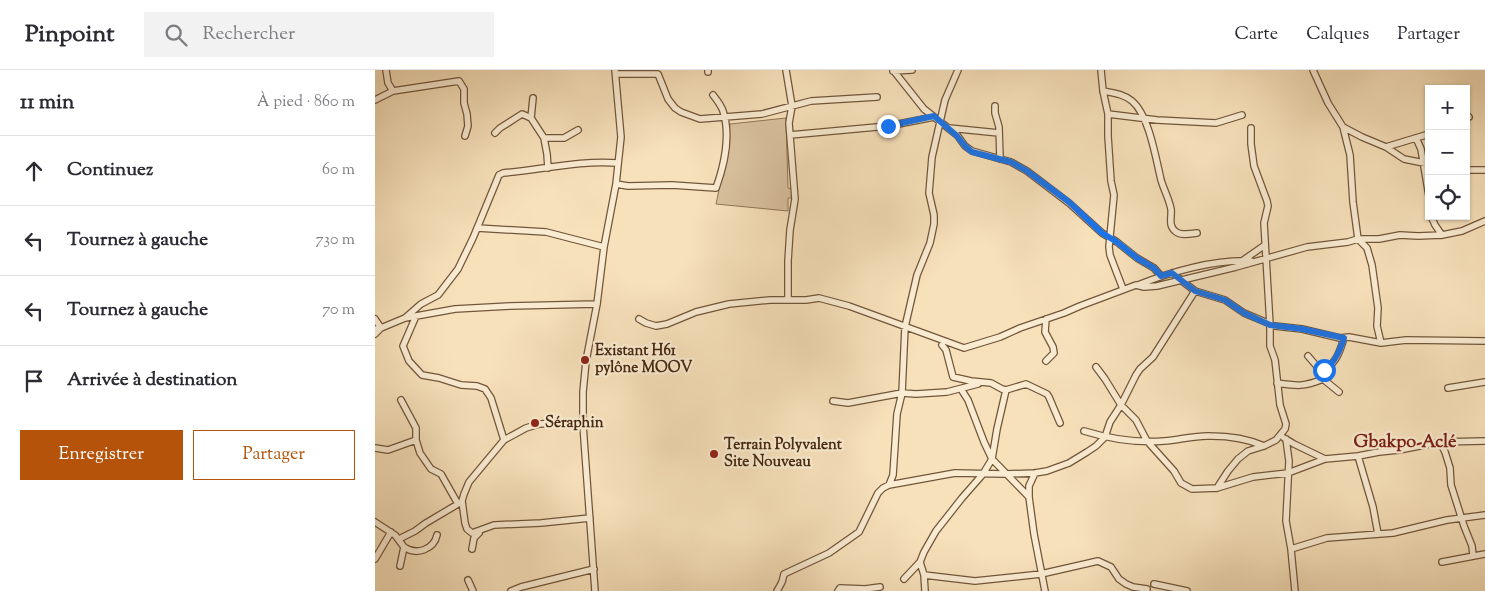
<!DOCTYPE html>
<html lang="fr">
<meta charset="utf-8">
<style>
:root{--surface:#fff;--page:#f2f2f3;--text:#2b2b33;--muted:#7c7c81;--line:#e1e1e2;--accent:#b45309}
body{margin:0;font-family:"Sorts Mill Goudy",serif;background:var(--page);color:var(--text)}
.controls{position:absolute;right:15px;top:15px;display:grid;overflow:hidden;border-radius:0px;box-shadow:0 1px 4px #0004}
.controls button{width:45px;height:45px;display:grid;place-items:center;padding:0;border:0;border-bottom:1px solid var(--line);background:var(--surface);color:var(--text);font:25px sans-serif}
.stop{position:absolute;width:15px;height:15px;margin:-11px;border:4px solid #1a73e8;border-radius:50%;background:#fff}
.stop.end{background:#1a73e8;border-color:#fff;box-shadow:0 1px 5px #0008}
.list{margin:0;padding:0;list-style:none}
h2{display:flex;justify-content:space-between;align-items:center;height:65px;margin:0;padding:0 20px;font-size:21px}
h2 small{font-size:16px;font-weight:400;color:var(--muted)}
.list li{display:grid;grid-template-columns:32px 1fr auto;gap:15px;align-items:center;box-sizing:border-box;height:70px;padding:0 20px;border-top:1px solid var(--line)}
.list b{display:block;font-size:19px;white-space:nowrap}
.list em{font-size:16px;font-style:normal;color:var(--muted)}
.actions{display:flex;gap:10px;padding:15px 20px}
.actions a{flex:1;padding:11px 0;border:1px solid var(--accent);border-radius:0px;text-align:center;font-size:18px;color:var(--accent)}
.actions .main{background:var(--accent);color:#fff}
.icon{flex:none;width:28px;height:28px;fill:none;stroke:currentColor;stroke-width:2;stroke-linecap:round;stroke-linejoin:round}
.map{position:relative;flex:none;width:1110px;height:521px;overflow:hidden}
header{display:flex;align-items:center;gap:30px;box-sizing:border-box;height:70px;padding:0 25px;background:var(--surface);border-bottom:1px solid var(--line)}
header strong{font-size:24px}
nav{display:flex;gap:28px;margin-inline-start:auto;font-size:18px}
.search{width:350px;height:45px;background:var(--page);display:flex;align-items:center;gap:12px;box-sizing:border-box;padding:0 18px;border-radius:0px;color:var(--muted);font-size:19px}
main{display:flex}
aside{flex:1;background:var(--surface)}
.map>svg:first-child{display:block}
.green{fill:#d9c29e;stroke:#907556}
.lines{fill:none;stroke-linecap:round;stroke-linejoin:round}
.minor-casing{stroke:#72563a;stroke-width:8}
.minor{stroke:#faecd3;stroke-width:5.5}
.route{stroke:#1a73e8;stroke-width:6}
.poi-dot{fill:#8f2418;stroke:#faecd3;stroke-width:2}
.labels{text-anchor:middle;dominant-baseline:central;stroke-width:4.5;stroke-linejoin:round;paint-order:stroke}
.poi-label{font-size:15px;font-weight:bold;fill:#46280f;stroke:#faecd3;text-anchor:start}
.quarter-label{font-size:18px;font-weight:bold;fill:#7a1f14;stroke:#faecd3}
</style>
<header>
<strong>Pinpoint</strong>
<div class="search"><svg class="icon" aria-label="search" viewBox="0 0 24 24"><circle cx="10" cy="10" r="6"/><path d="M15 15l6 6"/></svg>Rechercher</div>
<nav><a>Carte</a><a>Calques</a><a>Partager</a></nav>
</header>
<main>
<aside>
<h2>11 min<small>À pied · 860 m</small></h2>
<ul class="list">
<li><svg class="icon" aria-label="ahead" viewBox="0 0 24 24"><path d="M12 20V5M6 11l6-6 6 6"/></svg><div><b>Continuez</b></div><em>60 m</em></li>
<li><svg class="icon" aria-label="left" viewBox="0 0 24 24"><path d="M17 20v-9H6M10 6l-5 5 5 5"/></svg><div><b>Tournez à gauche</b></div><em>730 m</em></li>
<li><svg class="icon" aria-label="left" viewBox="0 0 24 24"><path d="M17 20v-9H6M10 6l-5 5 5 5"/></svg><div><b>Tournez à gauche</b></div><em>70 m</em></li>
<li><svg class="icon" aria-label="arrive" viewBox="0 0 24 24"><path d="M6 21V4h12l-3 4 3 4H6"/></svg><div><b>Arrivée à destination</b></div></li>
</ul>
<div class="actions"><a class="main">Enregistrer</a><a>Partager</a></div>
</aside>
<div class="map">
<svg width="1110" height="521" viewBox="0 0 1110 521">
<rect width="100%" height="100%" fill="#f7e1bb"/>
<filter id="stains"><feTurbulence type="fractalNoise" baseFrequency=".004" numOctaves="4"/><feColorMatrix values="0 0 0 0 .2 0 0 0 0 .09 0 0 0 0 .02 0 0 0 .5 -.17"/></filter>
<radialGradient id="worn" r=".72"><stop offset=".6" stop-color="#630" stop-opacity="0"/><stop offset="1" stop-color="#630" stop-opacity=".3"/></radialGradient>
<path class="green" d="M411,48L413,118L418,119V128H413V141L341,134L351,87L355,54Z"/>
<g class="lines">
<g class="minor-casing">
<path id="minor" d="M11,0L13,13L18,21
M411,0L417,36L414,53L420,129L415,160L413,191V230
M518,0L549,39L582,65L590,76L597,81L636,92L652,101L694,133L727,163L742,172L762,188L779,198L786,206
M726,0L728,21L733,44V66L736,111L739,125L734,177L735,185L748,219
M938,0L953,33L968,57L975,85L978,132L983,169L992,178L997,195L1003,238L1002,256L1006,273
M518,1L537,0
M333,2V0
M241,4H283L293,29L300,38L306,42L325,49L387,44L436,31L502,27
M728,21C738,23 749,24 757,31C774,45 781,89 786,110C789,120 794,129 796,139C797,147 793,155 800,161C805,166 815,164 822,163
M158,28L156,48L169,68L172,84L173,98
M0,30L18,21L84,11L89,19V33L92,44L93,56L90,66
M620,36V43L624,57L625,89
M733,44L782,50L841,53L867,45
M1091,48L1094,47
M968,57L987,67L1011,77L1029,89L1054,94
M574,58L624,63
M120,63L125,58L147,44L156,48
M415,65L513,56L559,47
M169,68H189L203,60
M1041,68L1046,79L1054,126
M1011,77L1054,64
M1091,100H1110
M241,114L253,116L297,115L341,118C349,96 356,65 348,41C346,35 342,30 338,25
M1056,146L1060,155L1067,165
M102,158L171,162L229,177
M867,191L890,175
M797,203L820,221L850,230L869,243L900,256L927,259L965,268L974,267L1006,273L1031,270L1110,271
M763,215C795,202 841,189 876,191
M41,246L28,276L34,291L47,305L64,308L86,315L102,316L110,319L116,328L129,370
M30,248L46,234L63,225L83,199L98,168L124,105L128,103C167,100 203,90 243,93
M0,249L6,258L0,264
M264,249L271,253L281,256L292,254L321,242L354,234L395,230H431L444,228L474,236L589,278L625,267L645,258L689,243L705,236L761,215L769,217L782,216L861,197L932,177L973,172L983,169H1004L1025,165L1043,166L1067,165L1087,161L1110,151
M671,249L670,262L678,277L679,283L671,291
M0,259L6,258L30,248L80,239L135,236L222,234
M567,275L571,280L578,307L596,311L616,313L627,319L631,320L651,314L672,324L674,327L685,353
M933,286L945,300L948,309L964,322
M721,297L730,309L746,335L761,350L772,371L799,401L806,413L817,419L842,418L878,407L913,403L950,389L983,386L1004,382L1024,380L1065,372L1110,371
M945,300C960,298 965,281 969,268
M902,313C922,316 929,317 948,309
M1073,318L1110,312
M586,319L593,330L609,372L617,389L654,427L659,464L670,521
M458,331L473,333L527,323L541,324L572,322L603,314
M208,355L185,353L164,354L151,358L129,370L94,412L89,424L87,431L90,453L92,459L97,463L119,455L166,453L215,448
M709,361C735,369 762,373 789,371C805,370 820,365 836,366C853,366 873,369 889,376
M909,368L919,374L950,389
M911,369L914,391L911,451L916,479L920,521
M1065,372L1070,382L1075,398L1076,415L1089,456L1097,476L1098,486
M0,378L13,380L41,370
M983,386L998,437L1003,464
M514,415L518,405L522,344L527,323L530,257L542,205L555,173L559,154V145L554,123L557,87L570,30L583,0
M842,418L853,401L863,389L873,381L889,376L901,370L910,359L911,354L905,335L900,290L895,276V255L889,153L893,136L892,131L879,96L876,74V58
M654,427V416L660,403
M0,452L20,465L29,477L25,496
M24,469L40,461L51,453L83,434L66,404L56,399L45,383L41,370V358L26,330
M29,477C42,486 59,479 62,465
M97,479L99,468L104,463
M916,479L952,468L1018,463L1072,450L1110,445
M0,489L16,462
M1067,492L1110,484
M549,505L600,511L666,504L723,491L736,497L744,509L751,514L758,517L772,519
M529,509L545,492
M93,510L98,521
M779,514L812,521
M136,521L146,517L219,499
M220,521L208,355V322L211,291L222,234L229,177L241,114L246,67L240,0
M402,521L407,512L409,504L454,483L484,462L503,423L508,418L514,415L580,403L630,404L660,403L672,401L694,393L712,382L721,376L730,367L735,352L746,335L761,305L765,299L778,287L820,221
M463,521L465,518L490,519L505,517
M550,521L549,505L545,492L549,482L561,461L587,428L608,404L617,389L622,359L631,320"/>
</g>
<use href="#minor" class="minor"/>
</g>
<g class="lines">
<path class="route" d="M513,56L559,46L582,66L590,76L597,82L636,92L652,101L694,132L727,163L742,172L762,188L779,198L786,206L797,203L820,221L850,230L869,243L895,255L927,259L969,268C965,280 960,293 949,300"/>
</g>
<g class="poi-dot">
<circle cx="210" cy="290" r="5"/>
<circle cx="160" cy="353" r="5"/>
<circle cx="339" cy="384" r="5"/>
</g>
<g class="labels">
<g class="poi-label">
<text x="220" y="281">Existant H61<tspan x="220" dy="17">pylône MOOV</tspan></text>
<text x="170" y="353">Séraphin</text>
<text x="349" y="375">Terrain Polyvalent<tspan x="349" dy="17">Site Nouveau</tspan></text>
</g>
<g class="quarter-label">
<text x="1030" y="373">Gbakpo-Aclé</text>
</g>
</g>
<rect width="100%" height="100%" filter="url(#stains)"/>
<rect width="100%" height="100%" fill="url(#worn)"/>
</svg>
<div class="controls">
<button>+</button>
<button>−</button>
<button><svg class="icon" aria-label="locate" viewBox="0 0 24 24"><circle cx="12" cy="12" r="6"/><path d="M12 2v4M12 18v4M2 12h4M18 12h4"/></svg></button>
</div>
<div class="stop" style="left:949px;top:300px"></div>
<div class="stop end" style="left:513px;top:56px"></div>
</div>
</main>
